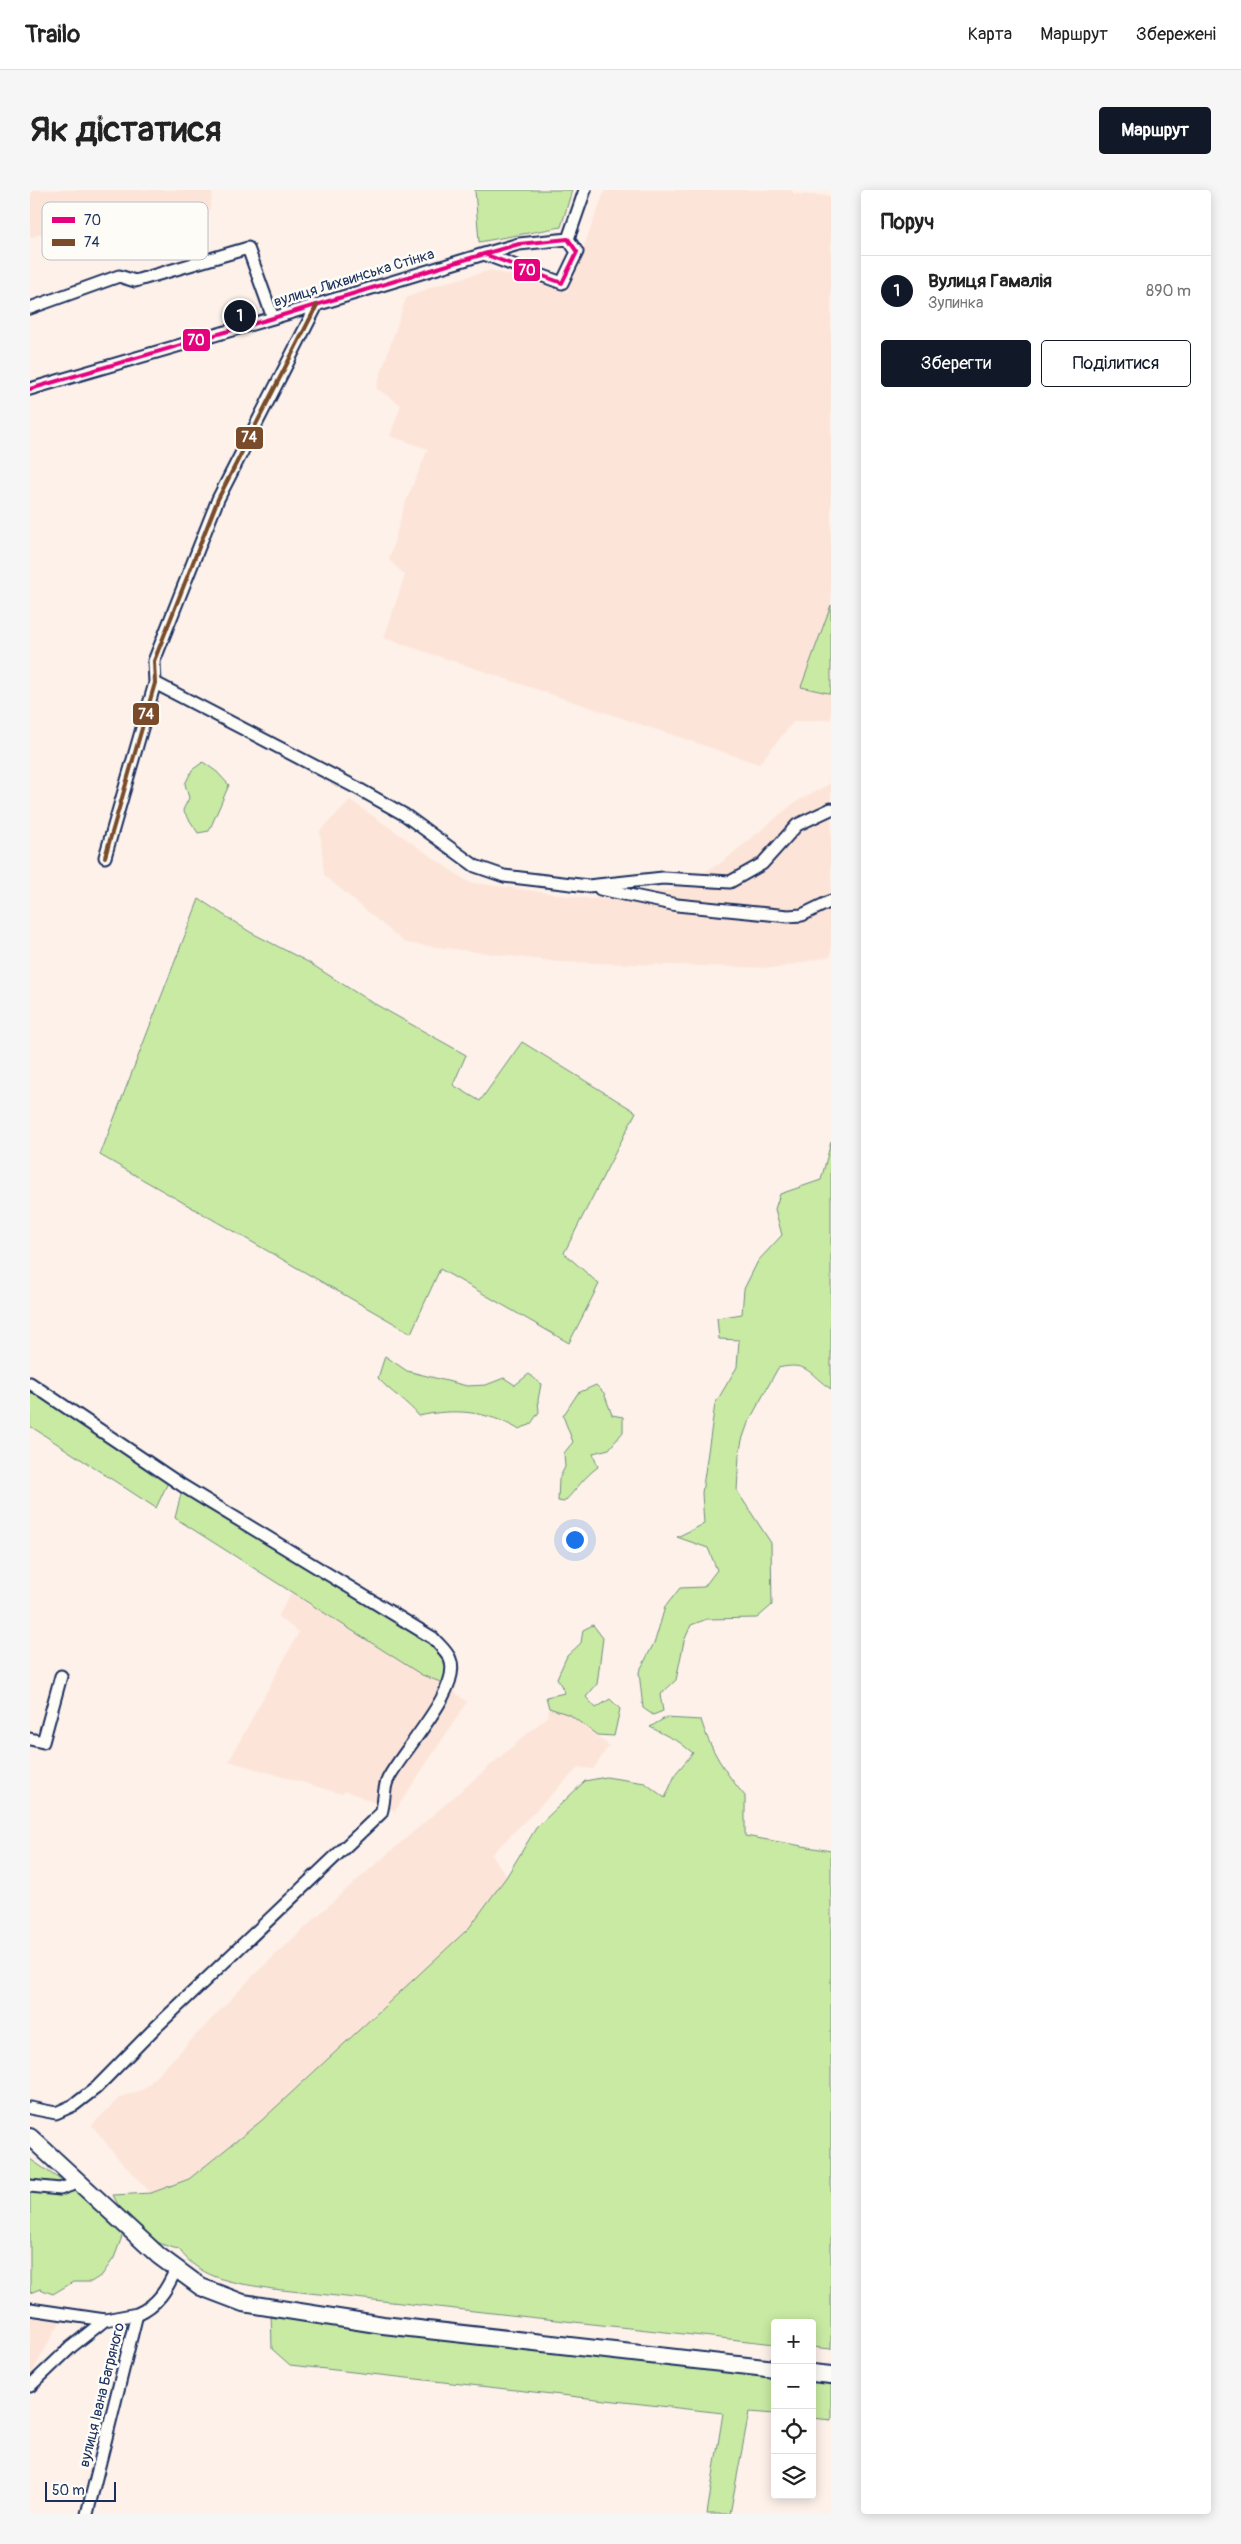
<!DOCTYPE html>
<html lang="uk">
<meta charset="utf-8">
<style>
:root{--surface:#fff;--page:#f6f6f6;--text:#222;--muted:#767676;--line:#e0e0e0;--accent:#111827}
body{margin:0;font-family:Pangolin,sans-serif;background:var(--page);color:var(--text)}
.controls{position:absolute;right:15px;bottom:15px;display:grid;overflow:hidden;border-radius:5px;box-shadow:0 2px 12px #0003}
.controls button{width:45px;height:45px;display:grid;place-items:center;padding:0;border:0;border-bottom:1px solid var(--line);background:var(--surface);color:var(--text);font:25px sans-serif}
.scale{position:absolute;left:15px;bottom:12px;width:71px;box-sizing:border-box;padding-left:5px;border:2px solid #1b2f5e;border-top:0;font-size:14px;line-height:18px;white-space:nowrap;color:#1b2f5e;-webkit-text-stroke:4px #fdfcf7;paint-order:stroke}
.you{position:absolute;left:544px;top:1349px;width:18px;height:18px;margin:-12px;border:4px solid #fff;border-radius:50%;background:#1a73e8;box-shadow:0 0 0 8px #1a73e833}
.badge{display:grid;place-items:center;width:32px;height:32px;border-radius:50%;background:var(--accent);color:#fff;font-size:16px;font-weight:700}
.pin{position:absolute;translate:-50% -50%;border:2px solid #fff;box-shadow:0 1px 5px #0006}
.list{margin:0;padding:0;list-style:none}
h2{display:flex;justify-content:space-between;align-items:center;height:65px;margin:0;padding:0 20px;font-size:21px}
h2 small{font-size:16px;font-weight:400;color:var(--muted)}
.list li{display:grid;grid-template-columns:32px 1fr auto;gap:15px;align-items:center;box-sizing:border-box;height:70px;padding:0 20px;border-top:1px solid var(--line)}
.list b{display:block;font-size:19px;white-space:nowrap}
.list p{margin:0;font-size:16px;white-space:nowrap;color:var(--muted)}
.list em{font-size:16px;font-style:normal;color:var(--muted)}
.actions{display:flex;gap:10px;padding:15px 20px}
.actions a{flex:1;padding:11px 0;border:1px solid var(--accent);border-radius:5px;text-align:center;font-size:18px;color:var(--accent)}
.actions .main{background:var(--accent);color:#fff}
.icon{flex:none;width:28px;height:28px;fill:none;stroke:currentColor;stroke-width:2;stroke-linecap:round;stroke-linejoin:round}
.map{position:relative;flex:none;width:801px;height:2324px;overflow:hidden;border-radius:5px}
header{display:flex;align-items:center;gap:30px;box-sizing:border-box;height:70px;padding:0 25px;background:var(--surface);border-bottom:1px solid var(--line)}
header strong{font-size:24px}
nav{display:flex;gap:28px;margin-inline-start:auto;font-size:18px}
.intro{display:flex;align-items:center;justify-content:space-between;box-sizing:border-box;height:120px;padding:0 30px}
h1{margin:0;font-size:35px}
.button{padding:12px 22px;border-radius:5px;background:var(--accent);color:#fff;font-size:18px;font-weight:700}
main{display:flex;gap:30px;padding:0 30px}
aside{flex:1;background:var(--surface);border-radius:5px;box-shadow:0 2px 12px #0003}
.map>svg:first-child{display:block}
.built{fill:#fde4d8}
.green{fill:#c9eaa3;stroke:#728c80}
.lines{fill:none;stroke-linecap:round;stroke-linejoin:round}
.street-casing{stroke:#1b2f5e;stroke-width:15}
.secondary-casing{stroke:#1b2f5e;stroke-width:20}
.street{stroke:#fdfcf7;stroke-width:11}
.secondary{stroke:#fdfcf7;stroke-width:16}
.bus-1-casing{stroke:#fdfcf7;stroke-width:8}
.bus-2-casing{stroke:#fdfcf7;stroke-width:8}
.bus-1{stroke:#e5007d;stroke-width:4}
.bus-2{stroke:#7a4b2a;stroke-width:4}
.labels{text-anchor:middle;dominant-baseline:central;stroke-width:5;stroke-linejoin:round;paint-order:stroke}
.street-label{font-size:15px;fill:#1b2f5e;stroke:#fdfcf7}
.key{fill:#fdfcf7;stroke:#b9bec9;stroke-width:1}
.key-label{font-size:14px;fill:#1b2f5e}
.line-badge{stroke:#fdfcf7;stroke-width:2}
.badge-label{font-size:14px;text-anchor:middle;font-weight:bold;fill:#fff}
</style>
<header>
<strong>Trailo</strong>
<nav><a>Карта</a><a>Маршрут</a><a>Збережені</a></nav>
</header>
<div class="intro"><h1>Як дістатися</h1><a class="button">Маршрут</a></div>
<main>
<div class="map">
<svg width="801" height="2324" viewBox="0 0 801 2324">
<rect width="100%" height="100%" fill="#fdf1e9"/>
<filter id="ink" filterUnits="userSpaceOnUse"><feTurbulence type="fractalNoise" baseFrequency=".02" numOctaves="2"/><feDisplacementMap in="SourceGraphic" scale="10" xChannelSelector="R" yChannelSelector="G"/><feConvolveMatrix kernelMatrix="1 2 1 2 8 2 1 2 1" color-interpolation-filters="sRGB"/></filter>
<g filter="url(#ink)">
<path class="built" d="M0,0H183L173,55L96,68L76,17L0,48Z
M575,0H761L765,4L801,6V529L763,532L729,574L354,448L375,385L359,370L374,316L398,259L360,246L371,215L346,198L376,108L404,96L461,80L537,102Z
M801,593V766L747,778L529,772L375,753L294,685L290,641L320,610L438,692L561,709L641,700L691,673L764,613Z
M261,1403L392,1485L413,1493L437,1512L365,1621L316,1601L312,1604L199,1571L269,1442L248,1427Z
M519,1518L540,1525L579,1556L563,1579L549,1577L461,1665L477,1686L439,1738L231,1931L159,1989L121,2003L87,1967L62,1935L90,1907L114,1899L225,1784L310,1705L518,1526Z
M0,2127L31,2130L0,2186Z"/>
<path class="green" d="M445,0H542L531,37L449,52Z
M801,415V503H798L771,497Z
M173,572L187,582L199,595L179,641L168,643L153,620L159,608L155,594L162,580Z
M169,709L220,742L278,772L336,809L436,865L423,895L450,911L492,852L606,922L534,1063L569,1094L539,1153L410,1079L381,1143L70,965Z
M801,952V1199C778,1184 779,1171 748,1178L718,1233L712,1250L709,1265L707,1301L741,1353L742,1415L727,1428L677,1429L661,1435L654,1451L646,1490L630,1505L633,1521L623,1525L613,1518L609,1482L625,1451L635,1417L650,1398L674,1397L687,1380L678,1358L647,1347L674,1334L672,1303L685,1214L707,1177L709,1150L689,1149L687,1128L712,1124L714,1099L728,1071L752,1045L745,1019L750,1004L791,990Z
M355,1166L377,1181L437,1196L456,1195L474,1188L485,1195L499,1184L511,1194L508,1210L509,1222L500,1235L488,1239C457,1221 424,1218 389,1226C377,1211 361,1203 348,1188Z
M0,1193L140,1288L126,1318L0,1236Z
M566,1195L574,1203L582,1225L593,1227V1242L579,1259L563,1263L568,1277C554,1287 546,1300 534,1312L528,1311L529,1289L535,1277L534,1263L543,1252L533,1226L548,1203Z
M152,1300L400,1450L411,1462L419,1477L413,1493L392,1485L145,1328Z
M563,1435L573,1448L567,1494L556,1507L566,1518L580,1509L590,1519L584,1546L567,1545L540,1525L519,1518L516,1507L535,1503L527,1488L537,1466L551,1453L553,1440Z
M635,1528L671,1530C680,1559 695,1583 715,1606V1646L801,1661V2159L782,2157V2133H745V2154L243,2099C208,2093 171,2091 149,2059C119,2054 96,2032 83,2005L121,2003L159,1989L231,1931L439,1738L477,1686L506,1638L555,1591L576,1587L615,1593L635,1608L646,1583L663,1563L649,1552L620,1537Z
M0,1969L70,2017L93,2044L84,2068L72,2085L61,2092H43L23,2104L10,2099L0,2103Z
M241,2119L745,2179V2224L719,2222L700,2324H677L693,2223L260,2175L242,2159Z
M782,2183L801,2185V2230L782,2228Z"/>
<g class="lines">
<g class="street-casing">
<path id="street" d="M538,49L555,0
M0,118L89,86L105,91L218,58L243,128
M0,199L243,128L454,64L532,93L547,62L538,49L489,54L454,64
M125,493L327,598L375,625L445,676L474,686L558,696L633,688L700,692L732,674L767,635L801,619
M75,667L125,493L124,471L188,309L287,115
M570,699L647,715L758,726L772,725L801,711
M0,1193L153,1296L403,1448C408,1454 417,1461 420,1469C433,1498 371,1562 358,1589C353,1598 355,1612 351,1623L125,1838L66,1898L44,1915L26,1923L0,1918
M0,1549L13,1552L31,1486
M0,1996L30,1999L50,1992
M0,2119L75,2130
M0,2196L41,2157L75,2130L107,2124
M57,2324L107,2124C128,2115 137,2099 146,2079"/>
</g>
<g class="secondary-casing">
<path id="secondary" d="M0,1947L129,2066L171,2097L213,2113L353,2135L745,2179
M782,2183L801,2185"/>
</g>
<use href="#street" class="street"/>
<use href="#secondary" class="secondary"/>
<g class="bus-1-casing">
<path id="bus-1" d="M0,199L243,128L454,64L532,93L547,62L538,49L489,54L454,64"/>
</g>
<g class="bus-2-casing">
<path id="bus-2" d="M75,667L125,493L124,471L188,309L287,115"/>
</g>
<use href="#bus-1" class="bus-1"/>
<use href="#bus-2" class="bus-2"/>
</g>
</g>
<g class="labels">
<g class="street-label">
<text transform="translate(324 88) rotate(-17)">вулиця Лихвинська Стінка</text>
<text transform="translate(72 2205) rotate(-76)">вулиця Івана Багряного</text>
</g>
</g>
<rect x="12" y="12" width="166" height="58" rx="8" class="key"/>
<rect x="22" y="27" width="23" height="6" fill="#e5007d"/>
<rect x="22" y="49" width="23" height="7" fill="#7a4b2a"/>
<g class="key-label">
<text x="54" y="35">70</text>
<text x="54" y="57">74</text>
</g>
<g class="line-badge">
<rect x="483" y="68" width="28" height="24" rx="5" fill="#e5007d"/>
<rect x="152" y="138" width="29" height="24" rx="5" fill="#e5007d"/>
<rect x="205" y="236" width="29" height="24" rx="5" fill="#7a4b2a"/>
<rect x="102" y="512" width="28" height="24" rx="5" fill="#7a4b2a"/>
</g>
<g class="badge-label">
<text x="497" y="85">70</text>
<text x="166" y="155">70</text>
<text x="219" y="252">74</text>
<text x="116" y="529">74</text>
</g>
</svg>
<div class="controls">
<button>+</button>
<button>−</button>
<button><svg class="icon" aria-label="locate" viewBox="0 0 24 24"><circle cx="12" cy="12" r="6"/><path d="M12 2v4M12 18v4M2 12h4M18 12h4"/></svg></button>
<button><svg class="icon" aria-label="layers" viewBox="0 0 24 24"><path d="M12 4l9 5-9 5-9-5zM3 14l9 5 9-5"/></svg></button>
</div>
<div class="scale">50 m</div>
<div class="you"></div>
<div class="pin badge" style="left:210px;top:126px">1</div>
</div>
<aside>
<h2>Поруч<small></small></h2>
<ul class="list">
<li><span class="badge">1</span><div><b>Вулиця Гамалія</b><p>Зупинка</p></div><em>890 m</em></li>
</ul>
<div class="actions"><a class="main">Зберегти</a><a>Поділитися</a></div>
</aside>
</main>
